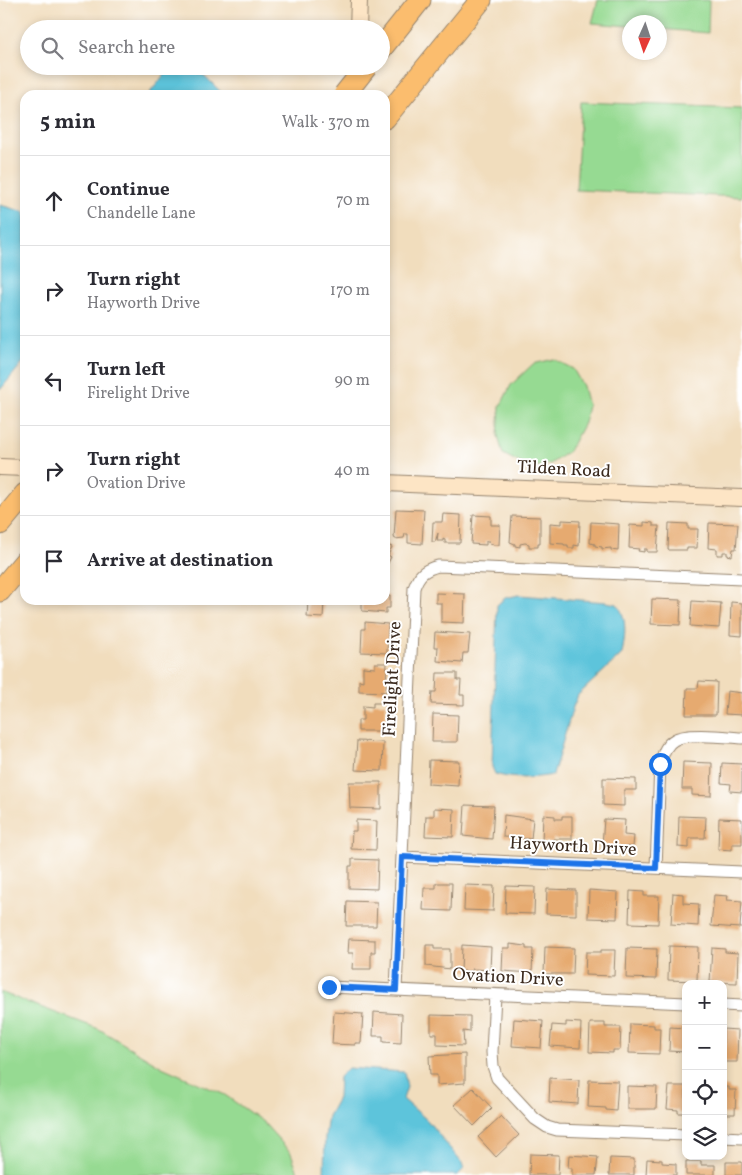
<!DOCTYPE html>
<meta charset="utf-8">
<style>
:root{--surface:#fff;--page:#f7f7f7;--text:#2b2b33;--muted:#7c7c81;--line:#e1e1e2}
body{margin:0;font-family:Vollkorn,serif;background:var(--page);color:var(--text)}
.controls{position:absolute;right:15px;bottom:15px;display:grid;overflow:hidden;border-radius:10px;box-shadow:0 2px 8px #0003}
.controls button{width:45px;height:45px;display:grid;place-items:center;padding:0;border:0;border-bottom:1px solid var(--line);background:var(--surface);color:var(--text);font:25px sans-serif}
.compass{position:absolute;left:622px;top:15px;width:45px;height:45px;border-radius:50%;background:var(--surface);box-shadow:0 2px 8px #0003;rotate:183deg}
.stop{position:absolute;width:15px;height:15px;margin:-11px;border:4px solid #1a73e8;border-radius:50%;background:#fff}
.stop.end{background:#1a73e8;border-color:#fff;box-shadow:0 1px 5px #0008}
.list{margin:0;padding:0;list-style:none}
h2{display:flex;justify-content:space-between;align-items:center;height:65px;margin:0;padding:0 20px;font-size:21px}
h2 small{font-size:16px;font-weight:400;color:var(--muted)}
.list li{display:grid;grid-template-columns:32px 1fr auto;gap:15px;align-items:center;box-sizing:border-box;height:90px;padding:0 20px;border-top:1px solid var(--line)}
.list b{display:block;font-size:19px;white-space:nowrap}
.list p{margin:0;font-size:16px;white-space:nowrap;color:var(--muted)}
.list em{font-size:16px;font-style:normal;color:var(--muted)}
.icon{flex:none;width:28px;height:28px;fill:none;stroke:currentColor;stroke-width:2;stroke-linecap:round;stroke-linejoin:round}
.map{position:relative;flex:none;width:742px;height:1175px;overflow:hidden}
.search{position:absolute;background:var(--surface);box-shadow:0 2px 8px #0003;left:20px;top:20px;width:370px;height:55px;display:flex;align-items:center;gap:12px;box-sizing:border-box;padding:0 18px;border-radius:28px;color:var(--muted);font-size:19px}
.panel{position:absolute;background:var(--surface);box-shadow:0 2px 8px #0003;left:20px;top:90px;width:370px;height:515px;border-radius:15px}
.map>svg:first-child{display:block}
.green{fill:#96da92;stroke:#688258}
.water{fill:#5dc4db;stroke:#4c777c}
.building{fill:#e6aa70}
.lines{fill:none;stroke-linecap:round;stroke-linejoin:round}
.street-casing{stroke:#96846e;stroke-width:13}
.secondary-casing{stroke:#96846e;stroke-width:18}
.highway-casing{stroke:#96846e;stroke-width:23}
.street{stroke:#fff;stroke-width:11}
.secondary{stroke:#fde5c5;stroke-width:16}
.highway{stroke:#fbbd6e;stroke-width:21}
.highway-bridge-casing{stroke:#96846e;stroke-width:23;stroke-linecap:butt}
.highway-bridge{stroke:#fbbd6e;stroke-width:21}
.route{stroke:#1a73e8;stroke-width:6}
.labels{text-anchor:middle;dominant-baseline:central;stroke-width:4;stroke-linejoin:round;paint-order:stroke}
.street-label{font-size:18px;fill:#3b2a1e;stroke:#fff}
</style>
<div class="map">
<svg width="742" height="1175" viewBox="0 0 742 1175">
<rect width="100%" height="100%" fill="#fff"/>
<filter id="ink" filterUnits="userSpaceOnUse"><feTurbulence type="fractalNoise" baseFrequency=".02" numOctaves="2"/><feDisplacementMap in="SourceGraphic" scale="10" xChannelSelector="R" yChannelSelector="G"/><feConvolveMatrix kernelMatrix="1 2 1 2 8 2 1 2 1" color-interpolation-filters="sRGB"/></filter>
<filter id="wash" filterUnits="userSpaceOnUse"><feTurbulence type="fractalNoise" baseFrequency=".0096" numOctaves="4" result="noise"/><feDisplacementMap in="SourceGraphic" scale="20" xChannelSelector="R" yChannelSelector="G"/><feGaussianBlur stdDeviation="1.12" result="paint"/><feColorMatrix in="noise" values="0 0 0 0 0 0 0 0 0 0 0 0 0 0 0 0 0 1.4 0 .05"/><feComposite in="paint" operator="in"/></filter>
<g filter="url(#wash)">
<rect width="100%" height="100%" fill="#f1ddbd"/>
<path class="green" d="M598,0H709L708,33L660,29V22H630L629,26L592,23Z
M581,102L742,108V197L576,190Z
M554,359L573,369L583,386L588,406L584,423L569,451L550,464L530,468L503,454L498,436L500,407L511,385L533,364Z
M0,992L99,1029L162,1067L225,1095L263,1122L291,1153L299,1175H0Z"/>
<path class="water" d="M186,68L205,76L224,95H148L166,73Z
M0,205L25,212V360L0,390Z
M519,595L606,602L617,604C628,618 625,637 622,654L578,695L573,707L553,775C534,778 514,780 495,774L492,767L497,605L505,598Z
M348,1068L404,1072L407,1087L403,1099L427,1120L462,1163L464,1169L458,1175H324L325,1137L328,1116L338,1098L339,1077Z"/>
<g id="blocks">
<path class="building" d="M396,509L424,510L422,544L408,543V534H405L404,538L395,539L394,537Z
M443,514L461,515L460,543H445V540L443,539V541H437L438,533L435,542H432L433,522H442Z
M473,515L491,516V525H500L499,545H493V544L489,543V541H486V545L471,544Z
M512,516L540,517V544H538V547H529V544L525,543L520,544V547L515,546V544L510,542Z
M562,520L580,521L579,546L574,545V548H568V545H564V544L550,543V523L562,524Z
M591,522L619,524L618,551L611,550V548L602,549V547L595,546V544L590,543Z
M644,522L653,523V526H659L657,552H647V549H644V552L638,551L639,549L629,548L630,525L644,526Z
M669,523L688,524V529H698L697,548H687V550H668Z
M709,523L738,524L736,549H733L732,556L727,555V552H723V555H717V549L708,548Z
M385,544L392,547L388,555L391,557L385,569Z
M436,593L465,594L464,623L441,622V603H436Z
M385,595L390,596V608H386V613L362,611V600H385Z
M652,599L681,600L680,625L651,624Z
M308,600H324L323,618L307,617Z
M692,601L721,603L719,628L690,626Z
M731,602L742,603V636L730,635Z
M365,622L388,624L387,653L361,652L362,629H365Z
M435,632L470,634L468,653H463L462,663L437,661L438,647H434Z
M375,663H387L386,692L359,691V680L363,681V667L375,668Z
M437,673H457V680H461L460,695H464V705L431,704L432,692H436Z
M699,681L717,682L716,715H686L687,688H698Z
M727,691L742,693V715L725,714Z
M373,703H386L385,731H358V720H363V706L373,707Z
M433,714L458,715L457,742H432Z
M357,741L383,742L382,771L355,770Z
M429,760L459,761L458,786L428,784Z
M683,762L712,763L711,796L692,795V789H682Z
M722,763L742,764V792L730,791L731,784L721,783Z
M603,778L636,779V790H624V806L603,805Z
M349,782H381V809L350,808Z
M465,805L494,806L492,839L463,836Z
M434,808L454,809L453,837L425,836L426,816H434Z
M504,815L533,819L531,839L503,837Z
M543,815L555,816V819H562V816H572V839H553V842H542Z
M679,816L706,817L705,838H689V848L678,847Z
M719,818L742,819V844H732V850L718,849Z
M604,819L625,820L624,835L634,836L633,847L602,845Z
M356,820L377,821L376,850L351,849L352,831H356Z
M352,859L378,860L377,889L349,888V866H352Z
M436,883H452L451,911L423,910L424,888H436Z
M465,885L494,886L493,911L464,910Z
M506,886L535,887L534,914L505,913Z
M547,889L576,890V915L546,914Z
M589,890L618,892L617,919L588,918Z
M630,891L644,892V896H659L658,924L629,923Z
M673,893L683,894V903L699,904L698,926L671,924Z
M714,895L728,896L727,900L742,901L740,928L711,926Z
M347,901L377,902L376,926H346Z
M349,939L375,940V952H371V969H352L353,953H348Z
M510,944L526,946V949H533L532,973L502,971L503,948H510Z
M426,945H434V949H450V969L426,966Z
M462,945L491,947L490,970L472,969V971H461Z
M669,946L698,947L697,981L668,980Z
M545,947L574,948L573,974H544Z
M627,948L657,949L656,979L626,978Z
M712,948L725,949V952L738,953L737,983L710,982Z
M601,950H615L614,976L585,975L586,952H601Z
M334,1012L363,1014L361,1043H355V1045L332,1044Z
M374,1012L402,1014L401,1043L383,1042V1036H373Z
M431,1015L470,1016V1032L463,1031L464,1046L437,1045V1034H431Z
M514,1019L543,1021L541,1048L512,1046Z
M566,1022L581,1023L580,1048L550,1046L552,1025L566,1026Z
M590,1023H605V1027H621L620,1050H613V1053L589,1052Z
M630,1024L654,1025V1028H660L659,1054L629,1053Z
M670,1027L686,1028V1052L669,1051Z
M723,1029L738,1030L737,1062H723Z
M465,1054V1083L437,1085V1075H430L429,1056Z
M550,1078L579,1080L578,1104L549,1102Z
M589,1080L618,1081L616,1111L606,1110V1108L588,1107Z
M627,1086L657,1087L656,1109H627Z
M669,1086H686V1113H678V1110L667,1109Z
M723,1087H729V1090H736L735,1114H723Z
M473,1088L492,1108L474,1126L454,1105Z
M501,1116L519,1135L496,1157L478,1137Z
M530,1154L559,1155L558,1175H529Z
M569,1155L598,1157L596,1175H572V1168H568Z
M610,1158L634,1159V1175H609Z
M647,1159L662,1160V1163L676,1164V1175H646Z
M686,1161H701V1165H715V1175H686Z
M726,1162H742V1175H726Z"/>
</g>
</g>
<g filter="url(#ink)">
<use href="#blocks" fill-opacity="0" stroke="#96846e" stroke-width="1"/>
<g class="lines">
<g class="street-casing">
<path id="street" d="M402,857L742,872
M656,868L660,764C663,755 665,745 674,740C686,732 727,737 742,738
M329,987L686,1003
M396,990L414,588C419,574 424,570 438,566L742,579
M495,995L492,1052L493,1066L497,1078L535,1119L547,1127L557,1130L686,1135
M723,1005L742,1006
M723,1137L742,1138"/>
</g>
<g class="secondary-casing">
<path id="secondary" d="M358,29L359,0
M0,467L25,468
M385,483L742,498"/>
</g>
<g class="highway-casing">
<path id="highway" d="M381,49L420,0
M385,118L481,0
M0,524L25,494
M0,591L25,561"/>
</g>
<use href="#street" class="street"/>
<use href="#secondary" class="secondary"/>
<use href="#highway" class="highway"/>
<g class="highway-bridge-casing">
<path id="highway-bridge" d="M344,95L367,66"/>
</g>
<use href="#highway-bridge" class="highway-bridge"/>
</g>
</g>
<g class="lines" filter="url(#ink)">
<path class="route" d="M329,987L396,990L402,857L656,868L660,764"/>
</g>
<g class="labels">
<g class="street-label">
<text transform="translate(564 470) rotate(3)">Tilden Road</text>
<text transform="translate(393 679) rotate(-87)">Firelight Drive</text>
<text transform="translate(573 847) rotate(3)">Hayworth Drive</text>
<text transform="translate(508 978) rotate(3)">Ovation Drive</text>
</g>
</g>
</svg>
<div class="controls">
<button>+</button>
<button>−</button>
<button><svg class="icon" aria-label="locate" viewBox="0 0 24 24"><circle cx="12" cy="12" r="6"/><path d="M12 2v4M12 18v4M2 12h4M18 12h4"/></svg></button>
<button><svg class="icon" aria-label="layers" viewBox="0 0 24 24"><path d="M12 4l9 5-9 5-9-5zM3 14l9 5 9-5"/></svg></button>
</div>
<svg class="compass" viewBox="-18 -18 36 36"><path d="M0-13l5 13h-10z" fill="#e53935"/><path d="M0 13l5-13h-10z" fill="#7c7c81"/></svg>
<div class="stop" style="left:660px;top:764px"></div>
<div class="stop end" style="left:329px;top:987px"></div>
<div class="search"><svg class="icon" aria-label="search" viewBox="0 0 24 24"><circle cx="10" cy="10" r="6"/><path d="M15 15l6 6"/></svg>Search here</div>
<section class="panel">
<h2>5 min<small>Walk · 370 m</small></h2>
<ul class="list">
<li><svg class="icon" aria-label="ahead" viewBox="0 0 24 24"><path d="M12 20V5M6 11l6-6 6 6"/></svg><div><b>Continue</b><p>Chandelle Lane</p></div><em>70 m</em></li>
<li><svg class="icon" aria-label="right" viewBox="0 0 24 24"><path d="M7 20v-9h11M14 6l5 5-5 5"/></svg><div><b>Turn right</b><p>Hayworth Drive</p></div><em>170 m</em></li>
<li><svg class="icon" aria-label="left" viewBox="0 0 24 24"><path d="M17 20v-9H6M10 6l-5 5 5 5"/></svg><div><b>Turn left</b><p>Firelight Drive</p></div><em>90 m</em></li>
<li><svg class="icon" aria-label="right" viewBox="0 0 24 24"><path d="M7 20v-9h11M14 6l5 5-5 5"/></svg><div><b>Turn right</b><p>Ovation Drive</p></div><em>40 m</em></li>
<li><svg class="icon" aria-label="arrive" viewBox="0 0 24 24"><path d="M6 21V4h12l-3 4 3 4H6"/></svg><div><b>Arrive at destination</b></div></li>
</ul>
</section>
</div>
